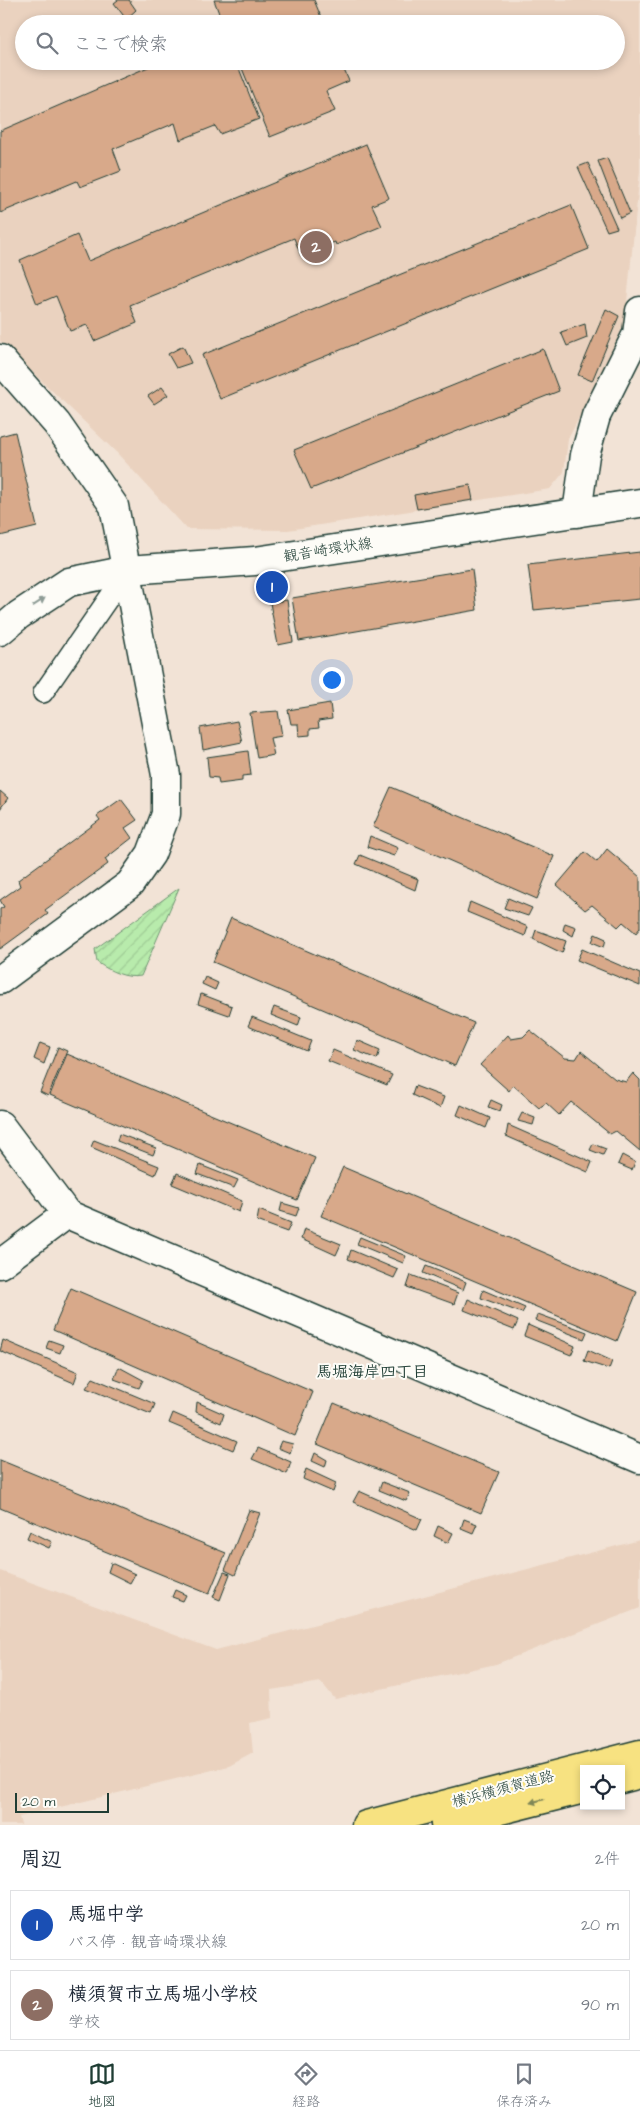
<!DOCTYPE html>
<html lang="ja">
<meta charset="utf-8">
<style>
:root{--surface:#fff;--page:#f6f6f7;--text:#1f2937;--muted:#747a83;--line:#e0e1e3;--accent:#1f3d34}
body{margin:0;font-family:"Architects Daughter","Klee One",sans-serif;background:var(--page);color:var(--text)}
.controls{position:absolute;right:15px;bottom:15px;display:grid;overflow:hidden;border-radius:0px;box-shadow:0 2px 8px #0003}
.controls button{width:45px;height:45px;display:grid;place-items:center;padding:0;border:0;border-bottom:1px solid var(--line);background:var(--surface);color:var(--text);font:25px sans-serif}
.scale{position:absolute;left:15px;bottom:12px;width:94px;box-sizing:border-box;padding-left:5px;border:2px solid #1f3d34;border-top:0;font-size:14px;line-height:18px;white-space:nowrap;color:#1f3d34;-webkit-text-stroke:4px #fdfcf7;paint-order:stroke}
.you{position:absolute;left:331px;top:679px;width:18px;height:18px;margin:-12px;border:4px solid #fff;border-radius:50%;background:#1a73e8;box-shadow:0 0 0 8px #1a73e833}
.badge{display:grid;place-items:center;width:32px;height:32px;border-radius:50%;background:var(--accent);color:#fff;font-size:16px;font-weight:700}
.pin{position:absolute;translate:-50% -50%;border:2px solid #fff;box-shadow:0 1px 5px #0006}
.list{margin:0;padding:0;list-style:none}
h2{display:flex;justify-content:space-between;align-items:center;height:65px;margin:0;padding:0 20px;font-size:21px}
h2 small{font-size:16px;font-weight:400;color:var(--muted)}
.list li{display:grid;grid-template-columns:32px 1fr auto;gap:15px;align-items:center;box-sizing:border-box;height:70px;margin:0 10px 10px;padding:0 10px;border:1px solid var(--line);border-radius:0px}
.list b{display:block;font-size:19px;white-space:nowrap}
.list p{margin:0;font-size:16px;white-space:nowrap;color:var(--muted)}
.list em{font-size:16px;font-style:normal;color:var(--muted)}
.icon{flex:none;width:28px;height:28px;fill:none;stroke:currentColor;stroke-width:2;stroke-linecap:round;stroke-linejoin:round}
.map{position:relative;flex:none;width:640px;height:1825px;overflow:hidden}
.search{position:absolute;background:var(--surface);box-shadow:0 2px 8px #0003;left:15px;right:15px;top:15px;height:55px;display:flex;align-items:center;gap:12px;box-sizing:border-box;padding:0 18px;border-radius:28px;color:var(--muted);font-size:19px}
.sheet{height:225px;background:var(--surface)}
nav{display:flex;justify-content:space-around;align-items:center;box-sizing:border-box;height:70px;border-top:1px solid var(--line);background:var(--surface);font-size:14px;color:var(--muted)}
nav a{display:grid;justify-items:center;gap:2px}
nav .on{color:var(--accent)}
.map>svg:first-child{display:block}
.built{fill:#ead2bf;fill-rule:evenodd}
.garden{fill:url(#garden-furrows);stroke:#6c9470}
.building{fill:#d8a98a;stroke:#1f3d34}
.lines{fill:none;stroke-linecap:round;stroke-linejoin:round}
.service-casing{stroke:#1f3d34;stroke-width:22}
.minor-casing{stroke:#1f3d34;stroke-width:31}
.tertiary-casing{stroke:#1f3d34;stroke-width:31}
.secondary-casing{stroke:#1f3d34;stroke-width:31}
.motorway-casing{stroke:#1f3d34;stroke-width:31}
.service{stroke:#fdfcf7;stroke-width:19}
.minor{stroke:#fdfcf7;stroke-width:28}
.tertiary{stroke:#fdfcf7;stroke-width:28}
.secondary{stroke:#fdfcf7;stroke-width:28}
.motorway{stroke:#f7e281;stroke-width:28}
.oneway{fill:#8e9c96}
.oneway2{fill:#808757}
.labels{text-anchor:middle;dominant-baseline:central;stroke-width:4;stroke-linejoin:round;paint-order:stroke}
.street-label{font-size:15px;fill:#1f3d34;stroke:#fdfcf7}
.neighbourhood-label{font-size:16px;font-weight:bold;fill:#1f3d34;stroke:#fdfcf7}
</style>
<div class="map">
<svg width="640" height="1825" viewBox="0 0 640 1825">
<defs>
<pattern id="garden-furrows" width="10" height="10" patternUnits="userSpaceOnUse" patternTransform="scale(1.25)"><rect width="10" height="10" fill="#b8ebac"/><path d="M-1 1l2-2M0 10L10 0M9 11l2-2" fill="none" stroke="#9eca95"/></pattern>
</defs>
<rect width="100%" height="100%" fill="#f2e3d6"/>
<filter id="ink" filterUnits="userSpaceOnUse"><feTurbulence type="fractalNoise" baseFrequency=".02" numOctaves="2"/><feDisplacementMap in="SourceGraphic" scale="10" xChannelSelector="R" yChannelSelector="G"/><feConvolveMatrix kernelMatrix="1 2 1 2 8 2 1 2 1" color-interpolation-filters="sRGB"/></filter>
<g filter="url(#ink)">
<path class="built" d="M0,0H640V171L625,322L595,387L568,439L564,472L550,489L288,530L187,529L117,453L0,341ZM24,24H616V61H24Z
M640,1540V1608L496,1664L335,1699L321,1682L271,1690L272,1718L250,1723L253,1753L229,1766L19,1817L21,1825H0V1571L216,1650Z"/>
<path class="garden" d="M179,888L141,976C127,979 109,971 97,962L95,949Z"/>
<path class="building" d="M118,0H129L136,10L126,19L114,3Z
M214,0H314L324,24H223Z
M162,61H236L259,119L220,134L215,126L180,140L175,123L113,149L121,171L80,187L77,181L0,213V131Z
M239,61H340L349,81L326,91L335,111L270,137Z
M366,144L389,198L372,205L382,226L336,245L335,242L301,256L294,238L130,305L137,323L94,341L87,325L70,331L56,296L37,304L20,260L77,235L88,261Z
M607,158L630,213L620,218L598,161Z
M588,163L617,228L607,231L578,167Z
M571,205L589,249L220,399L202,355Z
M606,309L619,316L592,381L578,375Z
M585,324L587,338L567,346L561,332Z
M183,346L191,363L176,368L168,354Z
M543,349L559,391L311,489L294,450Z
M162,387L168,395L154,404L148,396Z
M15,432L37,527L0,536V436Z
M470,485L473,500L417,509L414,495Z
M640,552V599L534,610L528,565Z
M472,569L477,610L299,641L292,598Z
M287,600L293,642L278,645L270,603Z
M330,703L332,719L318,721L319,728L310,729V735L299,736L298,724H291L288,710Z
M278,711L282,736L270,738L274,755L257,758L250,713Z
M237,721L242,742L203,750L200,728Z
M248,751L251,775L242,776V781L219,784L218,778L209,777L207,757Z
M391,787L554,856L537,899L373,827Z
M0,791L8,798L0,809Z
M121,799L137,820L125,828L132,838L105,859L108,864L45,910L48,914L0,949V909L4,907L0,900L20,886L18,880L100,820L97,816Z
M370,836L398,848L394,856L367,847Z
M607,849L640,877V928L636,933L623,922L618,927L592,905L585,910L557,885L585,852L597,862Z
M360,855L418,879L415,890L356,864Z
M508,898L532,908L528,916L504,908Z
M470,902L528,927L525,936L467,912Z
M231,918L474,1023L455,1066L213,962Z
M565,923L576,927L573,936L563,930Z
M536,930L566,941L562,953L533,939Z
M595,934L606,939L604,947L592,942Z
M582,949L640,974V986L577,960Z
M205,977L218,983L215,990L202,984Z
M201,994L232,1006L229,1015L198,1004Z
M274,1007L301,1017L298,1026L271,1015Z
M252,1017L311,1041L307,1051L248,1026Z
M530,1030L565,1058L576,1059L581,1051L615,1079L626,1082L633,1073L640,1080V1151L616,1131L610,1134L571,1102L559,1115L546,1103L539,1108L513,1085L509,1091L480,1065L508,1035L511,1039L523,1037Z
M357,1040L380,1050L377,1059L354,1050Z
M40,1043L50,1047L44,1064L34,1059Z
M58,1047L67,1051L48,1096L40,1092Z
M333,1050L392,1075L387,1085L328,1061Z
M67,1054L315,1158L297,1200L50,1095Z
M415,1086L444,1097L440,1108L412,1095Z
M491,1100L502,1105L500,1111L488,1107Z
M461,1105L490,1118L486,1128L457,1115Z
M522,1113L535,1118L533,1125L518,1121Z
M508,1125L592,1162L588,1172L506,1136Z
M119,1134L156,1148L153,1155L117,1141Z
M94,1140L159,1166L155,1175L91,1147Z
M593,1144L606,1149L603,1155L590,1150Z
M622,1155L635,1162L632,1170L618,1164Z
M200,1165L238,1180L234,1188L197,1174Z
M343,1167L637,1292L617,1341L321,1216Z
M177,1173L242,1201L239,1212L172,1184Z
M282,1203L299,1208L296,1216L280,1211Z
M259,1210L291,1223L287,1232L257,1221Z
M304,1229L341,1244L336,1255L301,1239Z
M360,1237L406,1256L403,1263L357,1244Z
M351,1250L398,1270L394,1278L348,1259Z
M426,1266L466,1282L463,1290L423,1273Z
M411,1275L458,1293L454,1304L407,1287Z
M71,1288L313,1392L295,1436L53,1330Z
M483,1290L525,1308L522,1313L481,1298Z
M468,1299L518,1321L514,1330L464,1310Z
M538,1314L587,1332L584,1339L535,1320Z
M528,1325L575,1346L571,1355L524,1336Z
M3,1340L78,1372L74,1383L0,1351Z
M49,1340L63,1345L60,1353L46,1348Z
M588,1350L612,1361L609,1369L584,1361Z
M119,1367L143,1380L139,1388L114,1379Z
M93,1378L155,1404L151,1414L86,1388Z
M197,1402L224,1414L221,1423L196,1412Z
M334,1403L499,1472L481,1513L317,1444Z
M173,1413L237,1441L233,1450L169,1423Z
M281,1441L293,1444L290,1453L278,1448Z
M258,1448L291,1462L287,1474L252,1459Z
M315,1453L327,1460L325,1467L312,1461Z
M0,1460L226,1553L209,1594L0,1508Z
M306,1469L336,1483L333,1492L303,1479Z
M382,1482L410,1493L406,1501L379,1490Z
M359,1491L422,1519L417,1530L353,1502Z
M249,1510L260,1513L235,1575L225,1570Z
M464,1519L477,1524L473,1533L461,1528Z
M438,1526L453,1533L448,1543L434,1536Z
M30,1531L52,1542L49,1548L27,1538Z
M111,1563L135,1574L130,1583L108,1572Z
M224,1572L230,1574L220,1600L213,1597Z
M175,1590L186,1595L183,1601L172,1597Z"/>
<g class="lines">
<g class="service-casing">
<path id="service" d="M43,693L128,570"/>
</g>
<g class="minor-casing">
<path id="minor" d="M577,513L585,455L596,416L637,334L640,311
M0,1125L67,1214L640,1459
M0,1264L67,1214"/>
</g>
<g class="tertiary-casing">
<path id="tertiary" d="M0,359L57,424L114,506L166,775V814L151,854L130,884L0,980"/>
</g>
<g class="secondary-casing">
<path id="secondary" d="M0,631L19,615L69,582L128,570L255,561L640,503"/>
</g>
<g class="motorway-casing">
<path id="motorway" d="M621,1779L640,1774
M445,1824L584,1789
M366,1825L640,1754"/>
</g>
<use href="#service" class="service"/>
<use href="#minor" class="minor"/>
<use href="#tertiary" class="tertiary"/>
<use href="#secondary" class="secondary"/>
<use href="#motorway" class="motorway"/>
</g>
<defs><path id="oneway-solid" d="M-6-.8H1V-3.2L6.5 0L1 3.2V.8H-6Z" transform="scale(1.25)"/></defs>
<use class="oneway" href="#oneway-solid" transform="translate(39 602) rotate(-33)"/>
<use class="oneway2" href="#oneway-solid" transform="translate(537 1801) rotate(166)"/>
</g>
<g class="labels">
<g class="street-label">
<text transform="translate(328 550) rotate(-9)">観音崎環状線</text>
<text transform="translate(503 1789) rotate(-15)">横浜横須賀道路</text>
</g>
<g class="neighbourhood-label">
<text x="372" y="1372">馬堀海岸四丁目</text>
</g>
</g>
</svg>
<div class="controls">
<button><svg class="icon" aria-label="locate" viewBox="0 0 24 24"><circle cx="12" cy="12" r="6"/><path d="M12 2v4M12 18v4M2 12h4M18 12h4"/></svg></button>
</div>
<div class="scale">20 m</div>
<div class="you"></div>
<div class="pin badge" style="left:272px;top:587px;background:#1a4fb4">1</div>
<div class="pin badge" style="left:316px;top:247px;background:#8d6e63">2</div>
<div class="search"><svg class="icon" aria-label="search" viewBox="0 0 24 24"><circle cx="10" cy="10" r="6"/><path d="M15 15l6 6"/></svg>ここで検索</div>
</div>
<section class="sheet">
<h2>周辺<small>2件</small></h2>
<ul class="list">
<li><span class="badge" style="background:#1a4fb4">1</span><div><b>馬堀中学</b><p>バス停 · 観音崎環状線</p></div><em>20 m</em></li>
<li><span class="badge" style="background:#8d6e63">2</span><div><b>横須賀市立馬堀小学校</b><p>学校</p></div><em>90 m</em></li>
</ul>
</section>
<nav>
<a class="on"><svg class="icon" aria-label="map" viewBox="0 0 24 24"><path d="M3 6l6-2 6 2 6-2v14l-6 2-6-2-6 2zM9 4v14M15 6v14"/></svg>地図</a>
<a><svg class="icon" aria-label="directions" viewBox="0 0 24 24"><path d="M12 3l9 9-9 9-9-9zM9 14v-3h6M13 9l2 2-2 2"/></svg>経路</a>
<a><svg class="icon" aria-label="saved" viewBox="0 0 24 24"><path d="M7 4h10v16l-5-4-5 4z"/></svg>保存済み</a>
</nav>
